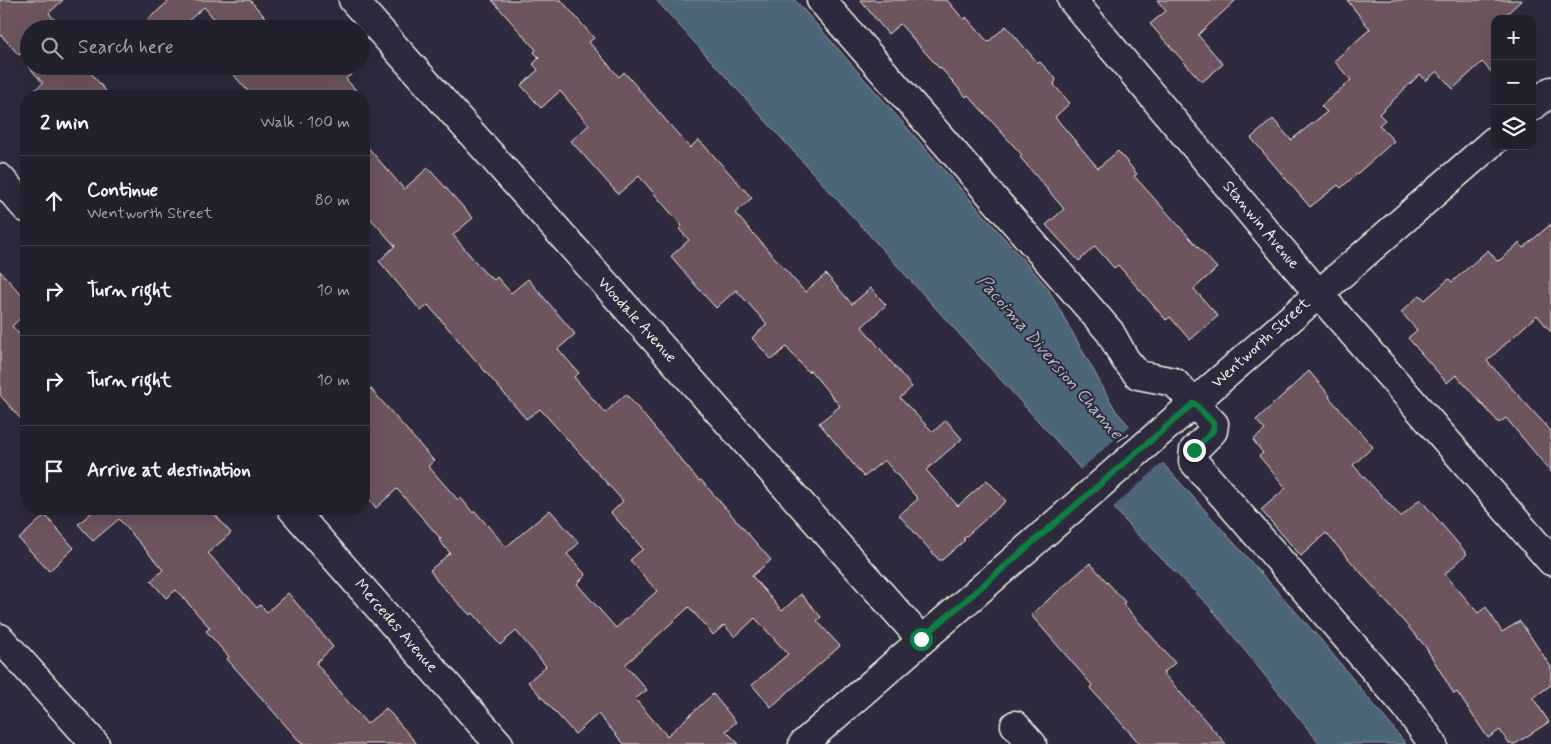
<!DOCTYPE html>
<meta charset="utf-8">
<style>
:root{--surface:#23202e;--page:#2f2d3a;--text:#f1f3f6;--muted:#a3a3aa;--line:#403e4a}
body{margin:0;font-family:Mynerve,sans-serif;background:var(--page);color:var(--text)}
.controls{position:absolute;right:15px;top:15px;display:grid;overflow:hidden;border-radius:10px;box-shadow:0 5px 20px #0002}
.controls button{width:45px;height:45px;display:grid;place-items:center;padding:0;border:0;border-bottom:1px solid var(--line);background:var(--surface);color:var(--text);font:25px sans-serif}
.stop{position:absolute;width:15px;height:15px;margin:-11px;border:4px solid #0b8043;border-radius:50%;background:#fff}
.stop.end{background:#0b8043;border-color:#fff;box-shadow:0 1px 5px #0008}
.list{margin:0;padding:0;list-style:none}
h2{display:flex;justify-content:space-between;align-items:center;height:65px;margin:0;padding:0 20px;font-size:21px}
h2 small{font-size:16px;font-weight:400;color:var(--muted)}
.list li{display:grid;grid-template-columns:32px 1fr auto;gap:15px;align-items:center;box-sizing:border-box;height:90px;padding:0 20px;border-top:1px solid var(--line)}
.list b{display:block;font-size:19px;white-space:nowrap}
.list p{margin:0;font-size:16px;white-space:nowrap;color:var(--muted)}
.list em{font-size:16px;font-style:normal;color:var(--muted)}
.icon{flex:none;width:28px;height:28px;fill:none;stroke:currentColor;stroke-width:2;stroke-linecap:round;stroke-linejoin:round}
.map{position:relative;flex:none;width:1551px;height:744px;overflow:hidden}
.search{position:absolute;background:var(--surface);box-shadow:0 5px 20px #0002;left:20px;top:20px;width:350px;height:55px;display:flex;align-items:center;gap:12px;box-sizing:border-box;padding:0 18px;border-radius:28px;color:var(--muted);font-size:19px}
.panel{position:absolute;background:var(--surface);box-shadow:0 5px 20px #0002;left:20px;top:90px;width:350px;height:425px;border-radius:20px}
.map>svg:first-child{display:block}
.water{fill:#4e6677;stroke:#909ea4}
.pier{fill:#2f2a3d}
.building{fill:#6c555e;stroke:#f4f1e8}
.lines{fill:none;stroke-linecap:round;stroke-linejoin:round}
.minor-casing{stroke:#f4f1e8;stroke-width:31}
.minor{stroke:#2f2a3d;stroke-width:28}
.route{stroke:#0b8043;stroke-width:6}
.labels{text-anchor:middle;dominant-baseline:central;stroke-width:4;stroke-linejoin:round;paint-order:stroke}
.street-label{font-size:16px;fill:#f4f1e8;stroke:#2f2a3d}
.water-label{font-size:18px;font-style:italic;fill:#b2b9bb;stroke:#2f2a3d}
</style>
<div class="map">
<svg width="1551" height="744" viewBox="0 0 1551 744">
<rect width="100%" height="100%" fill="#2f2a3d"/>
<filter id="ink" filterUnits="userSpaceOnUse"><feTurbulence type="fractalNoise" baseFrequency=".02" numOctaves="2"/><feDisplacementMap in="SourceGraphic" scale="10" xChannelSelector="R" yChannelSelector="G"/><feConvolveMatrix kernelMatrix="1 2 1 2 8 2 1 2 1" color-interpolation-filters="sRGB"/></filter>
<g filter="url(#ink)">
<path class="water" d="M656,0H795L1047,287L1116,411L1321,640L1406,744H1320L1209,606L1133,530L1059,444Z"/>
<path class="pier" d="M1132,424L1165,461L1111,509L1079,471Z"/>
<path class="building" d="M0,0H63L49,13L62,29H29V47L19,55L0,34Z
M170,0H250L275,29H223L204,7L179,29H137Z
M492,0H561L594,38L589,42L619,77L624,72L690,148L698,140L703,144L752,198L735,213L805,292L826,274L852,304L871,288L886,305L862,327L912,387L900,398L933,432L946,420L962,439L926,470L958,506L987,480L1006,501L963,539L965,540L942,560H939L899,515L918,499L884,460L864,477L819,423L840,406L810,370L808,372L786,347L772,360L752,338L767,324L736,290L716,308L697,287L671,256L689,240L679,229L682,226L639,176L618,194L571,141L589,125L560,91L541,108L521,85L538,70L533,64L539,58L534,52L536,50Z
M860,0H947L964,20L966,17L988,42L1006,26L1038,63L1040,62L1056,79L1054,85L1070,103L1055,117L1098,168L1118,151L1137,174L1134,176L1217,268L1194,289L1218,316L1190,340L1170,317L1166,320L1118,265L1114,268L1095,246L1079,261L1046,225L1064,209L1020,157L1022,155L968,95L966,97L940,67L939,68L900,24L888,34Z
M1157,0H1236L1198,35L1223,64L1202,82L1150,24L1166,11Z
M1347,0H1522L1501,19H1495V76L1482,62L1453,89L1437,71L1426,81L1420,74L1379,114L1385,120L1379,125L1394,141L1341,188L1338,185L1310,207L1251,138L1273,119L1291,140L1327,112L1321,106L1351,80L1334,61L1370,29Z
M28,66H85L110,96H28L43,83Z
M226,66H361L346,79L361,96H252Z
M364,143L404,189L428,168L473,218L453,235L484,272L494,280L497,277L511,293L528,279L575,334L558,349L579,373L574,377L605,413L626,394L699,481L701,480L771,560L752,576L782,611L801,594L821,617L817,621L840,646L771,707L752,685L788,654L755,618L735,637L724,625L713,635L689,607L625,665L647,690L635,699L667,736L713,694L736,722L726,731L739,744H624L598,714L575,734L528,682L546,666L516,631L500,645L473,613L470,615L437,581L430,570L450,553L439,540L441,539L397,489L376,508L364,493V381L434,461L428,466L458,500L461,498L473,513L475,511L506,547L550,510L579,543L567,554L586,575L577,584L616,628L657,591L630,560L643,549L611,513L623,501L540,409L526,419L428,305L421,311L379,261L395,246L364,211Z
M1551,224V332L1537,315L1487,361L1551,431V472L1506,418L1499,423L1456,375L1447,383L1408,338L1417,330L1401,312L1420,295L1425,300L1449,279L1452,282L1488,250L1497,261L1500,260L1519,243L1523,248Z
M0,271L26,300V313L12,326L26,342V425L0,395Z
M1309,371L1330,396L1329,397L1373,447L1353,465L1401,517L1420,499L1467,554L1445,574L1478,613L1486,607L1502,632L1520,621L1551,667V685L1533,698L1549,722L1515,744H1509L1500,730L1488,738L1457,692L1454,694L1425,646L1326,533L1301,556L1261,510L1286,488L1259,456L1263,453L1253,440L1265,430L1256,420Z
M96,509H210L231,533L208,553L257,608L260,605L267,612L288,593L333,647L316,663L336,688L367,724L386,708L417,744H302L227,659L229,657L206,631L210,628L176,590L166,598L151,581L163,570L119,519L93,541L78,524Z
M45,515L74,548L49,571L19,539Z
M1090,563L1125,602L1123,604L1175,663L1163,673L1226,744H1140L1090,688L1092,685L1031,615Z"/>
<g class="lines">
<g class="minor-casing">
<path id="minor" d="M353,0L921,639
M821,0L1110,332L1125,359L1138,375L1174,382L1214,424L1213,431L1194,450L1193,461L1405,705L1433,744
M1072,0L1317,292L1551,561
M1532,107L1551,91
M0,178L26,208
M292,509L499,744
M0,638L95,744
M1015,725L1032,744
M803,744L1495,140"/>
</g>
<use href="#minor" class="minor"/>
</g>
</g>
<g class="lines" filter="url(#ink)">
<path class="route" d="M921,639L1194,403L1214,424L1213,431L1194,450"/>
</g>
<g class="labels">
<g class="street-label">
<text transform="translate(1261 225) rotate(50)">Stanwin Avenue</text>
<text transform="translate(637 320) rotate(48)">Woodale Avenue</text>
<text transform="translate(1261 343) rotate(-42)">Wentworth Street</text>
<text transform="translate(396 626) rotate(49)">Mercedes Avenue</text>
</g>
<g class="water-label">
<text transform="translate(1051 359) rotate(49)">Pacoima Diversion Channel</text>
</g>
</g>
</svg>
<div class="controls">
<button>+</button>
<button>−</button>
<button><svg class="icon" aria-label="layers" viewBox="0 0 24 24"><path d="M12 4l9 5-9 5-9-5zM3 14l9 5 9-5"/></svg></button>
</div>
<div class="stop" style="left:921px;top:639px"></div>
<div class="stop end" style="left:1194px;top:450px"></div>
<div class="search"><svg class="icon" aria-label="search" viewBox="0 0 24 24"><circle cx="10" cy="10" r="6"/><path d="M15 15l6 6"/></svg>Search here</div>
<section class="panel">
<h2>2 min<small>Walk · 100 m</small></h2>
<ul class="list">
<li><svg class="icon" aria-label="ahead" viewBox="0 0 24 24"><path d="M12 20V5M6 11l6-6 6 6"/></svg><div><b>Continue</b><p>Wentworth Street</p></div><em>80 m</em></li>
<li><svg class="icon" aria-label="right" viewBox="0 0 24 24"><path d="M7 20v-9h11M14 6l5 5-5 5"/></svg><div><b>Turn right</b></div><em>10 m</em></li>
<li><svg class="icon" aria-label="right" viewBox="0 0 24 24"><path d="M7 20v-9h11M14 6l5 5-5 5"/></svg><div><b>Turn right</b></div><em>10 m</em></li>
<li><svg class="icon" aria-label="arrive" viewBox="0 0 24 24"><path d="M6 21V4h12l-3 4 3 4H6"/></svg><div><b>Arrive at destination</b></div></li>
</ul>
</section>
</div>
